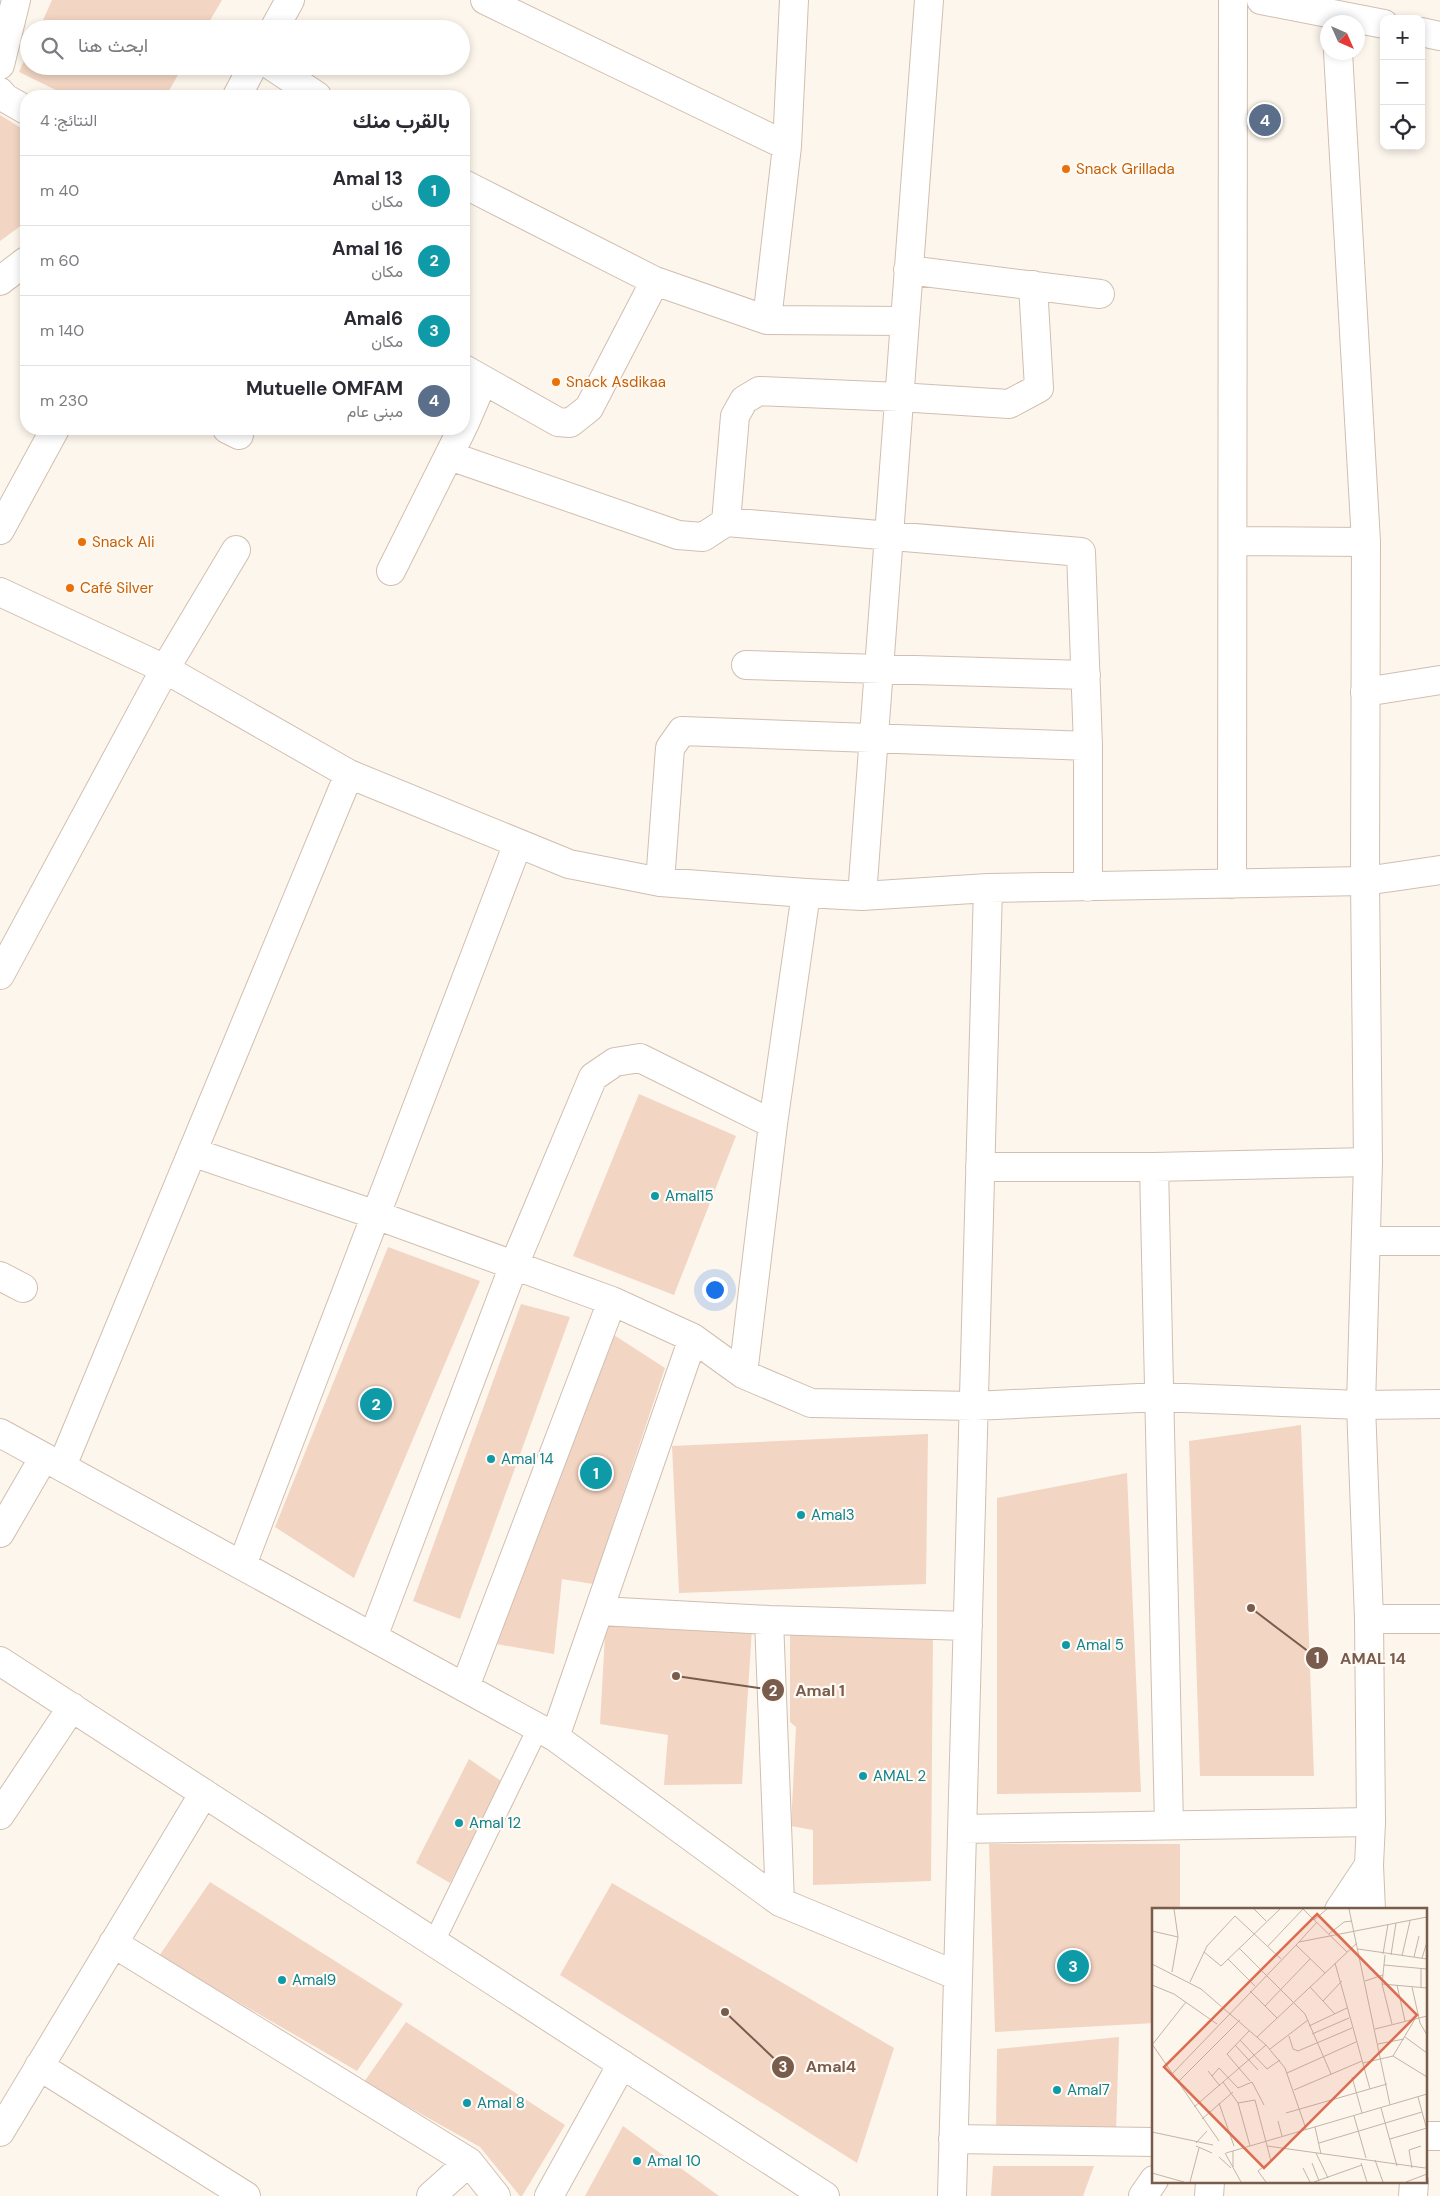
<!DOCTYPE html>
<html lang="ar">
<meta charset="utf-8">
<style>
:root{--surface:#fff;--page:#f2f2f3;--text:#2b2b33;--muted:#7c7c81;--line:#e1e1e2;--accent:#b45309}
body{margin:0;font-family:"DM Sans",Vazirmatn,sans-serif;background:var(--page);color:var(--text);direction:rtl}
.controls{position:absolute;right:15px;top:15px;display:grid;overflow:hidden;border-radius:10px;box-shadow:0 2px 8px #0003}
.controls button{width:45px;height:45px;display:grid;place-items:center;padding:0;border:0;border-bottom:1px solid var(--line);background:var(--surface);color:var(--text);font:25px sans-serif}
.compass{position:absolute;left:1320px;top:15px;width:45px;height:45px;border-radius:50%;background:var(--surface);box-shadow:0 2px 8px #0003;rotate:135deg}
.you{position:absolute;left:714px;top:1289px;width:18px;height:18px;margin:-12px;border:4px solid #fff;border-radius:50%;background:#1a73e8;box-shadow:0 0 0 8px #1a73e833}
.badge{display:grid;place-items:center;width:32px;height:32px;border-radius:50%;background:var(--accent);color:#fff;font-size:16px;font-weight:700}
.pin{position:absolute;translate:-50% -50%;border:2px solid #fff;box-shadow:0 1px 5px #0006}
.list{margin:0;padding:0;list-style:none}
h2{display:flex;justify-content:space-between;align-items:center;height:65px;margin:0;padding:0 20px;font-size:21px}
h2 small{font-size:16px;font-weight:400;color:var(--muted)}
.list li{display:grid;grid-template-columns:32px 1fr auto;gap:15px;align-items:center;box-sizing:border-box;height:70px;padding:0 20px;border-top:1px solid var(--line)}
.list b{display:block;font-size:19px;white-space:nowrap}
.list p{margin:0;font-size:16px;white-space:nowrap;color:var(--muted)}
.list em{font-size:16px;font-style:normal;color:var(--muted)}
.icon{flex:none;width:28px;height:28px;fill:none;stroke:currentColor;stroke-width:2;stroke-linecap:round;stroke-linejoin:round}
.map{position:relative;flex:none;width:1440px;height:2196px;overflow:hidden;direction:ltr}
.search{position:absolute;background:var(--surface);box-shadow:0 2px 8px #0003;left:20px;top:20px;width:450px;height:55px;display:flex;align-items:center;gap:12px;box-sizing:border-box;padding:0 18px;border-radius:28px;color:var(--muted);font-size:19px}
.panel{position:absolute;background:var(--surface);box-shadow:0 2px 8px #0003;left:20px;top:90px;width:450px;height:345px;border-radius:20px;direction:rtl}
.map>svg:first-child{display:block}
.building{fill:#f3d5c3}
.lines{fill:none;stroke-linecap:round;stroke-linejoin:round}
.service-casing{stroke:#d1beb0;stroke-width:22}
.minor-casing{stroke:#d1beb0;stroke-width:30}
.tertiary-casing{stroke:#d1beb0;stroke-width:30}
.service{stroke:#fff;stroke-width:20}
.minor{stroke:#fff;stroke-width:28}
.tertiary{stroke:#fff;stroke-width:28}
.food-dot{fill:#e8710a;stroke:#fffaf3;stroke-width:2}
.culture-dot{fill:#0f9aa8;stroke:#fffaf3;stroke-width:2}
.labels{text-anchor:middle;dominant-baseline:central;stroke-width:4.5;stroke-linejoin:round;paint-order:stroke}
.food-label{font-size:15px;fill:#c56008;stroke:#fffaf3;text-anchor:start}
.culture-label{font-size:15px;fill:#0d838f;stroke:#fffaf3;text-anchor:start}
.inset-road{fill:none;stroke:#c5b3a7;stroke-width:1}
.view{fill:#dc6d51;fill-opacity:0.15;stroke:#dc6d51;stroke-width:2.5}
.inset-edge{fill:none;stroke:#7a5c4d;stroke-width:2.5}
.leader{fill:none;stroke:#7a5c4d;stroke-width:2}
.callout-dot{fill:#7a5c4d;stroke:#fffaf3;stroke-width:2}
.mark-label{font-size:15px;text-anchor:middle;font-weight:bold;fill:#fff}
.callout-label{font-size:16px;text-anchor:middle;font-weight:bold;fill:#7a5c4d;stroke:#fffaf3;stroke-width:4.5;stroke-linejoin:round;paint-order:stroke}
</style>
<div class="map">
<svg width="1440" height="2196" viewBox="0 0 1440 2196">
<rect width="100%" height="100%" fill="#fdf6ec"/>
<path class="building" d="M52,0H222L205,29H39Z
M29,50V66H183L166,96H68L19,72Z
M0,115L26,131V222L0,241Z
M639,1094L736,1136L674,1295L573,1256Z
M388,1247L480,1281L354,1578L275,1527Z
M521,1304L570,1317L460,1619L413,1601Z
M614,1335L665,1368L593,1584L562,1579L554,1654L496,1644Z
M1301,1425L1314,1776H1200L1189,1441Z
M928,1434L926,1584L679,1593L672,1446Z
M1127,1473L1141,1792L997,1794V1498Z
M606,1618L752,1628L742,1784L664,1785L668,1735L600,1724Z
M790,1628L933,1629L931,1881L813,1885V1830L791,1826L796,1727L790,1722Z
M469,1759L504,1783L450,1883L416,1863Z
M989,1844H1180V1910H1154V2023L995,2032Z
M210,1882L403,2004L357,2071L159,1956Z
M612,1883L894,2048L857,2163L560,1975Z
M406,2022L565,2125L522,2196H520L480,2147L364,2082Z
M1119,2037L1116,2131H996L997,2049Z
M623,2126L719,2196H585Z
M993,2166H1094L1083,2196H991Z"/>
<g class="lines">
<g class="service-casing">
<path id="service" d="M434,1942L538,1728"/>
</g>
<g class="minor-casing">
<path id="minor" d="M485,0L787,146
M0,65L16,0
M272,66L317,96
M0,92L5,98L26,110
M464,184L655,281L767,320L905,321
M908,270L1100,294
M0,281L26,261
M767,320L787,146L794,0
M464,369L558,422L570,423L589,408L655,281
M464,425L483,381
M227,429L239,435
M450,456L678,535L703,537L726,522L735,416L744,400L759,391L899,397L1009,404L1039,388L1033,285
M726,522L1081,552L1088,746V887
M1234,541L1366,542
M391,571L462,429
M0,592L165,669L349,774L569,864L660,882L806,893L862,896L988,888L1365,881L1440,870
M746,665L1086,675
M1365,692L1440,680
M660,882L670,748L682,731L1088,746
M1232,884L1233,0
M862,896L929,0
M0,975L165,669L236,550
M192,1152L376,1215L612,1301L693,1338L743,1374L811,1403L974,1406L1159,1397L1361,1405L1440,1404
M980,1167H1154L1368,1162
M1154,1167L1169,1825
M1367,1241H1440
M0,1276L23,1288
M743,1374L773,1124L806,893
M0,1433L555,1737L780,1902L958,1976
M62,1466L349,774
M0,1533L44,1457
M242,1565L518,843
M600,1611L769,1620L968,1626
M1369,1619H1440
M769,1620L780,1902
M373,1637L514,1265L593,1077L615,1062L640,1058L773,1124
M0,1661L825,2196
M465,1687L612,1301
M555,1737L693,1338
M0,1815L72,1707
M962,1829L1371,1822
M1369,1865L1371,1910
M113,1943L469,2162L496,2196
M39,2066L246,2196
M0,2132L204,1793
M1426,2136H1440
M953,2139L1154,2142
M431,2196L469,2162
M549,2196L622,2064
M952,2196L988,888
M1209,2196L1210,2182
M1413,2196L1414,2182"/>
</g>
<g class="tertiary-casing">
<path id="tertiary" d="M1261,0L1384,24
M274,29L290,0
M1421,32L1440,36
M1338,52L1366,542L1365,881L1368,1162L1361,1405L1369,1619L1371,1822L1369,1865L1339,1910
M237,96L253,66
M0,530L55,429
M1143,2196L1154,2180"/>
</g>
<use href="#service" class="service"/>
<use href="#minor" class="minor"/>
<use href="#tertiary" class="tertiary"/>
</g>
<g class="food-dot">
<circle cx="1066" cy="169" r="5"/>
<circle cx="556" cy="382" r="5"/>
<circle cx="82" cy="542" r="5"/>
<circle cx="70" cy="588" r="5"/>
</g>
<g class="culture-dot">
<circle cx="655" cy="1196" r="5"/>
<circle cx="491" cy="1459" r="5"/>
<circle cx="801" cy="1515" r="5"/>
<circle cx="1066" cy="1645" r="5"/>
<circle cx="863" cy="1776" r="5"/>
<circle cx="459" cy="1823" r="5"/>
<circle cx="282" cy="1980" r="5"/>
<circle cx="1057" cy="2090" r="5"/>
<circle cx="467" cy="2103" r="5"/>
<circle cx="637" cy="2161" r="5"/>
</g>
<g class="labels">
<g class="food-label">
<text x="1076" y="169">Snack Grillada</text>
<text x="566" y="382">Snack Asdikaa</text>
<text x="92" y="542">Snack Ali</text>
<text x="80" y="588">Café Silver</text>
</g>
<g class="culture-label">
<text x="665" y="1196">Amal15</text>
<text x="501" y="1459">Amal 14</text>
<text x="811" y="1515">Amal3</text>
<text x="1076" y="1645">Amal 5</text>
<text x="873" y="1776">AMAL 2</text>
<text x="469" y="1823">Amal 12</text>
<text x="292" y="1980">Amal9</text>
<text x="1067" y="2090">Amal7</text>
<text x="477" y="2103">Amal 8</text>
<text x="647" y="2161">Amal 10</text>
</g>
</g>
<g transform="translate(1152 1908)">
<rect width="275" height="275" fill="#fdf6ec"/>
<path class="inset-road" d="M102,1L114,13M151,1L195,44M197,1L238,197M162,12L175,1M0,23L26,29M177,26L192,14L200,13M147,34L165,14M144,37L173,65M116,38L151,1M87,40L153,106L179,166M206,41L275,51M52,44L69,58L128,1M231,46L236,16M233,47L230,76L240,116M239,47L244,15M250,48L258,13M262,49L267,28M270,50L275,34M76,51L103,78M183,55L218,181M0,56L49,81L114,137L133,160L154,221M232,57L275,61M20,64L26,29L22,1M213,73L231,67M38,74L55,38L83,8L129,51M230,76L275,80M0,77L22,86L65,116M245,77L253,113M158,79L183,106M260,79L268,115L275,127M269,79V60M98,83L125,110M171,93L190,73M113,98L158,51M157,118L195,100M223,121L275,108M160,126L197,110M137,128L141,141L146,143L200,120M105,129L205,35M253,129L275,145M88,132L115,161L128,152M0,136L67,233M226,136L252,131M0,137L34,94M83,137L106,162M118,141L156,112M241,148L263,111M211,155L241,148L275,169M56,163L68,178M135,165L204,134M20,166L147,34L275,9M60,168L67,160L86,180L100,174L112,197M200,169L210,205M98,173L75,146L98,122M26,174L88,112M71,174L86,195L98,238M142,182L210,153M266,189L275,222M67,195L82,238M86,195L103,192L119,253L106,263L114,274M42,199L114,137M229,200L245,258M134,205L235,176M202,208L214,250M50,211L81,184M126,213L130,228M163,219L169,246M0,224L61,237M238,231L275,220M44,235L55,223M167,235L270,204M44,238L60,245M115,238L273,260M81,243V259M73,245L89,274M74,245L275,186M164,245L176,270M67,249L79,260M223,252L231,274M160,255L167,273M209,255L215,274M151,260L158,274M260,260L257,242L269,238M0,265L32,274M38,274L47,240M162,274L210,257M254,274L275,266L274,258"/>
<path class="view" d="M165,6L265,107L112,260L12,159Z"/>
<rect width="275" height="275" class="inset-edge"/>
</g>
<path class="leader" d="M1251 1608L1317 1658M676 1676L773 1690M725 2012L783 2067"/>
<g class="callout-dot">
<circle cx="1251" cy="1608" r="5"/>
<circle cx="676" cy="1676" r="5"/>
<circle cx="725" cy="2012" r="5"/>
<circle cx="1317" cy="1658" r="12"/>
<circle cx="773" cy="1690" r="12"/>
<circle cx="783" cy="2067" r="12"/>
</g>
<g class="mark-label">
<text x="1317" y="1663">1</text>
<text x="773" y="1696">2</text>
<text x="783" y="2072">3</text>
</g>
<g class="callout-label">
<text x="1373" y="1664">AMAL 14</text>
<text x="820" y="1696">Amal 1</text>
<text x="831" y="2072">Amal4</text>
</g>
</svg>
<div class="controls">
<button>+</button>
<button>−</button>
<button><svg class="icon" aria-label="locate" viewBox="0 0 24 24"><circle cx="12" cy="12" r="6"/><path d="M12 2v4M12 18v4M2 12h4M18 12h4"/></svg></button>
</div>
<svg class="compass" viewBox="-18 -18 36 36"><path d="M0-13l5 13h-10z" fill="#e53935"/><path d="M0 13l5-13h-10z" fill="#7c7c81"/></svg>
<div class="you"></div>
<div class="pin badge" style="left:596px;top:1473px;background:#0f9aa8">1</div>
<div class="pin badge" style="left:376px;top:1404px;background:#0f9aa8">2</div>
<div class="pin badge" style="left:1073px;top:1966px;background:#0f9aa8">3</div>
<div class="pin badge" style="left:1265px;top:120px;background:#5c6f8a">4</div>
<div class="search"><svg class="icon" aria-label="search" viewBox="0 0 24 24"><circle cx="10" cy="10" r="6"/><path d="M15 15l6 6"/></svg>ابحث هنا</div>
<section class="panel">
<h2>بالقرب منك<small>النتائج: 4</small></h2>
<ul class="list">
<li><span class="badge" style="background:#0f9aa8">1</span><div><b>Amal 13</b><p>مكان</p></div><em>40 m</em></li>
<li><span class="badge" style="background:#0f9aa8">2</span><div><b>Amal 16</b><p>مكان</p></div><em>60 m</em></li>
<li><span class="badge" style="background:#0f9aa8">3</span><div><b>Amal6</b><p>مكان</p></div><em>140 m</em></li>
<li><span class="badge" style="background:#5c6f8a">4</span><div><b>Mutuelle OMFAM</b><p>مبنى عام</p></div><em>230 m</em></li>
</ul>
</section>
</div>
